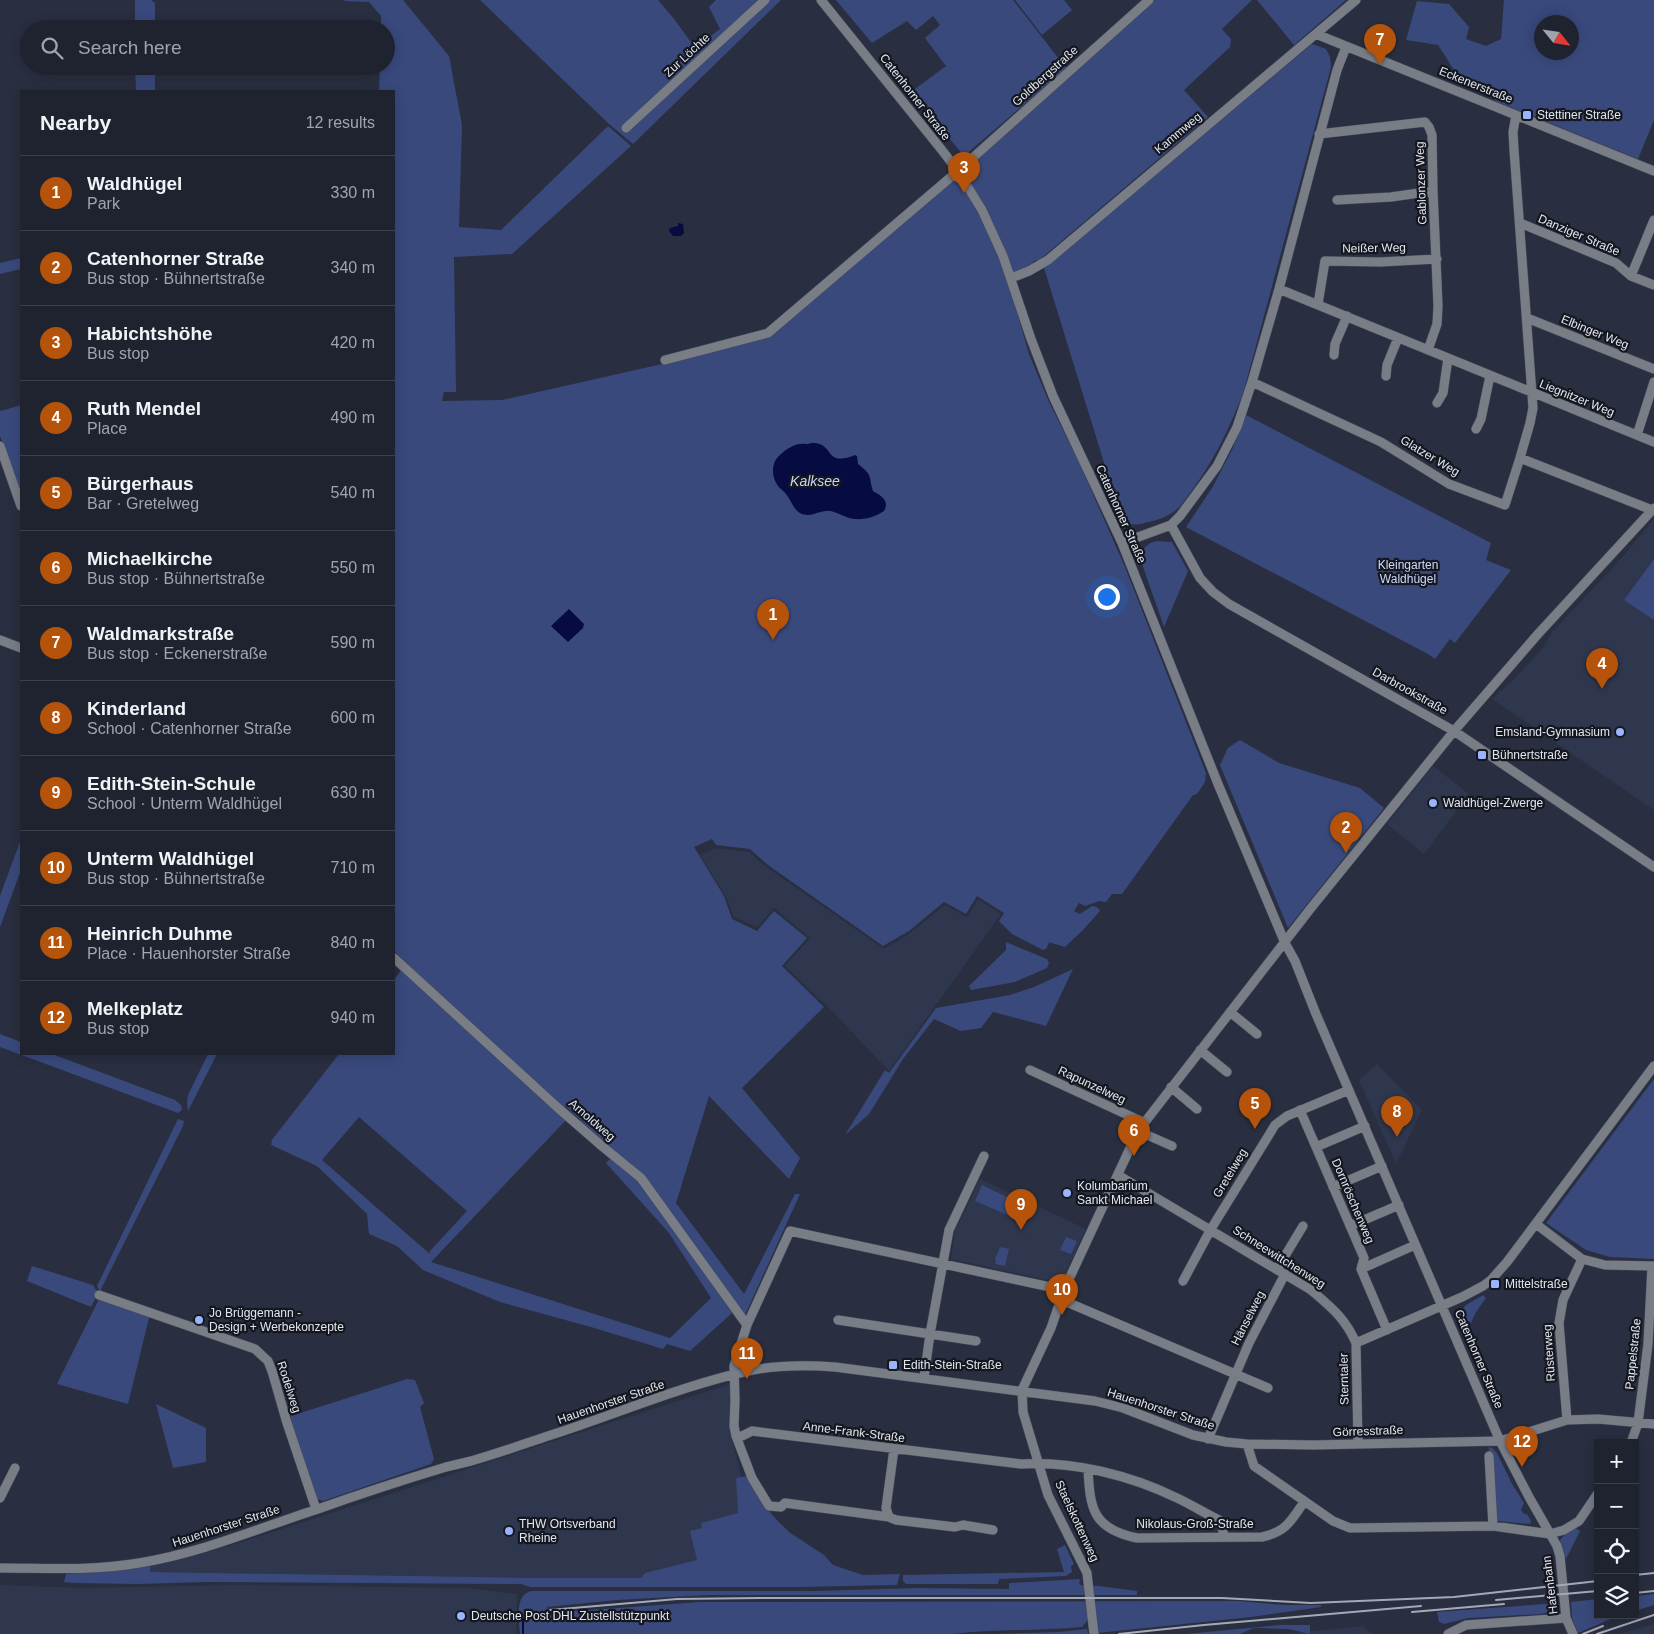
<!DOCTYPE html>
<meta charset="utf-8">
<style>
:root{--surface:#1f2330;--page:#272b38;--text:#f1f3f6;--muted:#a1a4ab;--line:#3c404c;--accent:#b45309}
body{margin:0;font-family:Arial,sans-serif;background:var(--page);color:var(--text)}
.controls{position:absolute;right:15px;bottom:15px;display:grid;overflow:hidden;border-radius:0px;box-shadow:0 2px 12px #0003}
.controls button{width:45px;height:45px;display:grid;place-items:center;padding:0;border:0;border-bottom:1px solid var(--line);background:var(--surface);color:var(--text);font:25px sans-serif}
.compass{position:absolute;left:1534px;top:15px;width:45px;height:45px;border-radius:50%;background:var(--surface);box-shadow:0 2px 12px #0003;rotate:120deg}
.you{position:absolute;left:1106px;top:596px;width:18px;height:18px;margin:-12px;border:4px solid #fff;border-radius:50%;background:#1a73e8;box-shadow:0 0 0 8px #1a73e833}
.badge{display:grid;place-items:center;width:32px;height:32px;border-radius:50%;background:var(--accent);color:#fff;font-size:16px;font-weight:700}
.pin{position:absolute;translate:-50% -41px;filter:drop-shadow(0 1px 2px #0008)}
.pin::after{content:'';position:absolute;top:26px;width:18px;height:15px;background:inherit;clip-path:polygon(0 0,100% 0,50% 100%)}
.list{margin:0;padding:0;list-style:none}
h2{display:flex;justify-content:space-between;align-items:center;height:65px;margin:0;padding:0 20px;font-size:21px}
h2 small{font-size:16px;font-weight:400;color:var(--muted)}
.list li{display:grid;grid-template-columns:32px 1fr auto;gap:15px;align-items:center;box-sizing:border-box;height:75px;padding:0 20px;border-top:1px solid var(--line)}
.list b{display:block;font-size:19px;white-space:nowrap}
.list p{margin:0;font-size:16px;white-space:nowrap;color:var(--muted)}
.list em{font-size:16px;font-style:normal;color:var(--muted)}
.icon{flex:none;width:28px;height:28px;fill:none;stroke:currentColor;stroke-width:2;stroke-linecap:round;stroke-linejoin:round}
.map{position:relative;flex:none;width:1654px;height:1634px;overflow:hidden}
.search{position:absolute;background:var(--surface);box-shadow:0 2px 12px #0003;left:20px;top:20px;width:375px;height:55px;display:flex;align-items:center;gap:12px;box-sizing:border-box;padding:0 18px;border-radius:28px;color:var(--muted);font-size:19px}
.panel{position:absolute;background:var(--surface);box-shadow:0 2px 12px #0003;left:20px;top:90px;width:375px;height:965px;border-radius:0px}
.map>svg:first-child{display:block}
.built{fill:#2f374e}
.green{fill:#39497c;fill-rule:evenodd}
.water{fill:#060c42}
.lines{fill:none;stroke-linecap:round;stroke-linejoin:round}
.stream{stroke:#060c42;stroke-width:2}
.minor-casing{stroke:#464c5c;stroke-width:10}
.minor{stroke:#797d86;stroke-width:9}
.rail{stroke:#a4a9b6;stroke-width:2}
.poi-dot{fill:#9bb4fd;stroke:#15171f;stroke-width:2}
.labels{text-anchor:middle;dominant-baseline:central;stroke-width:4.5;stroke-linejoin:round;paint-order:stroke}
.street-label{font-size:12px;fill:#e1e6f1;stroke:#15171f}
.poi-label{font-size:12px;fill:#e1e6f1;stroke:#15171f;text-anchor:start}
.park-label{font-size:12px;fill:#cddafe;stroke:#15171f}
.water-label{font-size:14px;font-style:italic;fill:#c7d4f8;stroke:#15171f}
</style>
<div class="map">
<svg width="1654" height="1634" viewBox="0 0 1654 1634">
<rect width="100%" height="100%" fill="#292f40"/>
<path class="built" d="M1654,519V810L1492,699L1516,677L1543,648L1552,632L1618,562Z
M1433,766L1469,794L1424,854L1387,824Z
M715,848L749,852L765,866L884,949L909,934L945,905L967,917L978,899L1001,914L889,1071L830,1009L785,966L810,938L774,908L757,927L734,917L725,895L700,855Z
M1377,1064L1422,1110L1396,1164L1359,1080Z
M980,1179L1086,1229L1061,1283L951,1259L955,1231Z
M730,1384V1432L750,1511L701,1523L703,1528L697,1560L645,1573L641,1578H539L150,1572V1566L229,1546Z
M0,1585L84,1588L235,1585L467,1588L517,1594L516,1634H0Z
M1654,1624V1634H1619Z
M1363,1626L1372,1634H1286Z"/>
<path class="green" d="M135,0H151L155,3V29H135Z
M345,0H403L449,56L462,125L459,227L501,230L608,126L631,146L512,254L454,257L456,392H444L442,401L502,400L662,364V357L769,335L952,180H954L1005,132L1155,0H1252L1222,29L1231,39L1230,47L1184,90L1208,117L1038,261L1036,260L1008,281L1029,354L1049,402L1077,458L1125,567L1206,773L1205,782L1197,794L1193,795L1122,894H1112L1106,902L1099,901L1085,906L1079,903L1074,911L1080,914L1092,906L1097,907L1100,911L1083,930L1067,945L1065,947L1048,942L1049,943L1046,949L1043,950L1012,934L999,921L1004,913L977,896L966,914L944,902L909,931L883,946L768,865L750,849L716,845L712,839L694,847L724,896L732,919L757,931L774,911L807,938L782,966L824,1007L742,1088L800,1158L789,1179L709,1096L676,1203L744,1294L795,1194H800L745,1315L641,1175L565,1106L560,1112L567,1119L431,1262L670,1338L711,1298L669,1233L606,1163L612,1157L640,1180L732,1313L690,1351L667,1344L663,1349L591,1327L500,1302L423,1270L397,1246L369,1234L367,1214L317,1166L271,1145L272,1142L271,1141L339,1054H394V980L402,969L404,970L408,964L394,951V91H379L380,66H386V29H381V16L369,2L344,1ZM359,1117L467,1211L429,1252L431,1255L322,1160Z
M480,0H658L675,20L690,41H704L720,29L709,7L716,0H781L633,144L609,124Z
M836,0H1013L1066,68L964,156L911,92L946,66L925,38L940,25L933,16L916,30L907,21L872,43Z
M1015,0H1064L1072,10L1042,35Z
M1257,0H1346L1294,45Z
M1504,0H1654V120L1638,159L1495,101V97L1461,81L1438,45L1406,40L1417,1L1449,4L1469,27L1466,39L1486,46L1501,39ZM1572,22V52H1542V22Z
M1312,44L1326,49L1330,57L1331,67L1243,394C1228,430 1216,457 1193,489C1187,496 1183,504 1176,510C1167,517 1158,520 1148,522C1139,525 1131,526 1122,521L1044,268Z
M135,66H155V91H136Z
M21,258V269L0,274V263Z
M21,405V495L0,436V410L1,411Z
M1246,415L1491,543L1486,560L1511,570L1455,643L1450,639L1435,659L1428,654L1186,527L1212,488L1232,450Z
M1157,541L1172,542L1188,571L1164,627L1140,558V552L1150,543Z
M1654,559V620L1624,600Z
M1240,740L1279,763L1360,788L1384,808L1288,928L1220,765L1228,748Z
M21,839V870L0,927V896Z
M1006,942L1047,959L1049,963L1047,968L1015,982L971,990L969,986L1006,950Z
M1073,969L1046,1026L993,1012L981,1028L961,1031L934,1019L903,1059L869,1114L845,1135L885,1070L889,1073L936,1008L1010,995L1034,987Z
M0,1034L21,1042V1054H52L175,1100L181,1105L182,1110L178,1113L0,1047Z
M208,1054H217L188,1111L187,1103L188,1095Z
M1654,1079V1259L1610,1257L1586,1250L1546,1223Z
M178,1119L184,1121L183,1126L100,1291L97,1286Z
M982,1185L1019,1203L1012,1217L975,1201Z
M1066,1237L1077,1241L1071,1254L1060,1250Z
M1000,1247L1009,1249L1005,1266L995,1264L996,1260L995,1259Z
M32,1266L93,1285L98,1293L91,1307L27,1281Z
M1483,1295L1486,1298C1476,1311 1467,1325 1468,1342L1459,1322V1314L1466,1305Z
M99,1299L150,1314L128,1404L57,1384Z
M407,1379L415,1380L424,1403L420,1407L434,1459L431,1464L323,1501L315,1498L308,1474L309,1473L290,1421L291,1416Z
M156,1404L206,1428V1462L173,1468Z
M1489,1447L1492,1448L1497,1453L1512,1484L1524,1503L1521,1510L1524,1514H1527L1531,1521L1530,1524L1497,1521L1493,1453H1489Z
M747,1476L767,1509L777,1520L789,1532L824,1555L833,1565L863,1575L900,1574L897,1585L799,1587H530L521,1584L206,1582L138,1584L75,1583L64,1582L66,1574L150,1566V1572L539,1578H641L645,1573L697,1560L690,1531L702,1528L701,1523L738,1513L736,1478Z
M1576,1528L1580,1531L1566,1559L1560,1540L1566,1533Z
M1065,1545L1074,1564L1071,1566L1072,1572L1066,1576L999,1579L998,1584H906L903,1581V1575L1064,1572L1057,1549Z
M1079,1579L1081,1581L1079,1582L1080,1585L1099,1586L1137,1591V1595H709L617,1600L547,1607L548,1613L701,1602L1238,1601L1284,1605H1321V1607L1251,1617L1097,1633L1095,1620L1087,1621L1082,1627C1038,1631 995,1629 952,1634H520C519,1620 514,1594 532,1591H815L918,1588L1009,1589V1583H1011Z
M1654,1594V1605L1635,1611V1596Z
M1598,1599V1615H1620L1578,1633L1572,1618L1571,1602Z
M1559,1603C1557,1611 1548,1612 1541,1614L1468,1618L1444,1624L1439,1622L1437,1612Z
M1280,1625H1310V1634L1289,1629L1254,1628L1240,1634H1186Z
M1087,1629L1088,1634H991L1059,1632Z"/>
<path class="water" d="M678,223L683,224L684,233L681,236H673L669,231L670,228L678,226Z
M811,443C835,441 823,468 855,455L857,456L858,464C873,476 868,474 873,491C881,496 890,500 884,511C872,519 857,522 844,516C838,514 832,510 826,511C816,512 809,518 800,513C793,509 791,500 786,494C784,491 780,489 778,486C771,477 771,462 780,455C785,450 794,444 800,444C805,443 806,445 811,443Z
M569,609L584,624L583,628L568,642L551,626Z"/>
<g class="lines">
<path class="stream" d="M523,1634V1619"/>
<g class="minor-casing">
<path id="minor" d="M821,0L941,149L958,171L982,210L1003,256L1031,339L1053,396L1122,543L1218,784L1285,943L1295,961L1316,1014L1500,1441L1529,1497L1557,1546L1560,1556L1566,1618L1573,1634
M1316,34L1654,171
M1516,115L1513,132L1514,150L1533,408L1530,423L1520,458
M626,128L765,0
M1319,134L1425,122L1429,127L1432,135L1433,191L1438,306L1437,324L1428,350
M1337,200L1391,197L1433,191
M1520,223L1616,263L1631,276L1654,285
M1631,276L1654,220
M1011,278L1029,271L1048,260L1356,0
M1279,289L1654,442
M1318,304L1325,261L1380,262L1437,259
M1527,318L1654,369
M1334,355L1335,344L1347,316
M665,360L768,333L958,171L1149,0
M1386,376L1387,365L1398,338
M1252,382L1381,442L1449,484L1505,505L1520,458L1652,510
M1437,403L1443,393L1448,358
M1476,429L1481,419L1490,376
M1637,435L1654,382
M0,446L21,506
M1171,525L1200,578L1213,592L1229,604L1454,731L1654,867
M1122,543L1171,525L1180,516L1217,466L1237,427L1252,382L1279,289L1337,70L1346,47
M0,640L21,648
M394,958L557,1107L603,1147L641,1178L747,1325
M1230,1012L1257,1034
M1200,1050L1227,1072
M1030,1070L1143,1122
M1171,1087L1197,1109
M1300,1110L1364,1258L1361,1269L1387,1330
M1138,1131L1172,1146
M1316,1147L1365,1126
M1118,1175L1311,1290C1332,1308 1345,1318 1356,1343L1462,1297L1483,1286L1491,1280L1507,1262L1654,1066
M1333,1187L1382,1166
M1536,1224L1582,1259L1605,1265L1654,1266
M1350,1226L1399,1205
M1277,1269L1303,1226
M1361,1269L1415,1245
M1183,1281L1211,1229L1275,1125L1287,1116L1349,1090
M99,1295L255,1349L268,1361L272,1371L287,1423L316,1509
M1062,1300L1268,1388
M838,1320L976,1341
M1356,1343L1358,1444
M924,1378L930,1334L949,1230L984,1156
M1567,1420L1559,1323L1563,1300L1582,1259
M736,1436H742L752,1431L1021,1464C1073,1461 1130,1475 1177,1498C1192,1505 1206,1514 1221,1521L1224,1537
M1208,1439L1249,1343L1285,1274
M1631,1443L1638,1423L1648,1344L1652,1266
M1247,1444L1254,1466L1333,1521L1350,1528L1493,1526L1550,1534L1564,1530L1579,1521L1598,1493
M894,1449L886,1508L889,1517L896,1520L955,1527L963,1525L993,1530
M1489,1456L1493,1526
M1088,1469C1090,1509 1093,1529 1137,1538L1262,1537C1286,1532 1291,1521 1304,1502
M0,1498L15,1468
M889,1517L785,1503L781,1507L769,1506L752,1478L736,1436L734,1426L735,1400L734,1366L747,1325L790,1231L1064,1290
M0,1568C46,1568 93,1571 139,1563C201,1553 259,1528 318,1509C360,1494 403,1480 446,1467C454,1465 463,1463 471,1461C499,1453 527,1443 554,1434C619,1413 686,1384 753,1370C780,1365 808,1365 835,1367L1095,1401L1123,1408L1193,1435L1226,1442L1247,1444L1313,1445L1500,1441L1567,1420L1598,1419L1654,1424
M1094,1634L1087,1573L1048,1495L1023,1412L1022,1390L1051,1328L1064,1290L1138,1131L1311,908L1454,731L1538,634L1654,508
M1448,1634L1466,1625L1566,1618"/>
</g>
<use href="#minor" class="minor"/>
<path class="rail" d="M1635,1575L1654,1573
M1635,1593L1654,1591
M1496,1600L1598,1591
M550,1610L677,1599L759,1598H1222L1311,1603L1335,1602L1454,1597L1598,1581
M1412,1612L1504,1604
M1119,1634L1204,1625L1421,1606
M1583,1634L1603,1626
M1597,1634L1654,1615"/>
</g>
<g class="poi-dot">
<rect x="1522" y="110" width="10" height="10" rx="2.5"/>
<circle cx="1620" cy="732" r="5"/>
<rect x="1477" y="750" width="10" height="10" rx="2.5"/>
<circle cx="1433" cy="803" r="5"/>
<circle cx="1067" cy="1193" r="5"/>
<rect x="1490" y="1279" width="10" height="10" rx="2.5"/>
<circle cx="199" cy="1320" r="5"/>
<rect x="888" y="1360" width="10" height="10" rx="2.5"/>
<circle cx="509" cy="1531" r="5"/>
<circle cx="461" cy="1616" r="5"/>
</g>
<g class="labels">
<g class="street-label">
<text transform="translate(687 55) rotate(-43)">Zur Löchte</text>
<text transform="translate(1045 76) rotate(-42)">Goldbergstraße</text>
<text transform="translate(1476 85) rotate(22)">Eckenerstraße</text>
<text transform="translate(915 97) rotate(52)">Catenhorner Straße</text>
<text transform="translate(1178 133) rotate(-40)">Kammweg</text>
<text transform="translate(1421 183) rotate(-92)">Gablonzer Weg</text>
<text transform="translate(1579 235) rotate(23)">Danziger Straße</text>
<text transform="translate(1374 248) rotate(-1)">Neißer Weg</text>
<text transform="translate(1595 332) rotate(22)">Elbinger Weg</text>
<text transform="translate(1577 398) rotate(22)">Liegnitzer Weg</text>
<text transform="translate(1430 456) rotate(31)">Glatzer Weg</text>
<text transform="translate(1121 514) rotate(66)">Catenhorner Straße</text>
<text transform="translate(1410 691) rotate(29)">Darbrookstraße</text>
<text transform="translate(1092 1085) rotate(25)">Rapunzelweg</text>
<text transform="translate(592 1120) rotate(41)">Arnoldweg</text>
<text transform="translate(1230 1173) rotate(-59)">Gretelweg</text>
<text transform="translate(1353 1201) rotate(67)">Dornröschenweg</text>
<text transform="translate(1279 1257) rotate(32)">Schneewittchenweg</text>
<text transform="translate(1248 1318) rotate(-63)">Hänselweg</text>
<text transform="translate(1549 1353) rotate(-94)">Rüsterweg</text>
<text transform="translate(1633 1354) rotate(-84)">Pappelstraße</text>
<text transform="translate(1479 1359) rotate(67)">Catenhorner Straße</text>
<text transform="translate(1344 1379) rotate(-91)">Sterntaler</text>
<text transform="translate(289 1387) rotate(72)">Rodelweg</text>
<text transform="translate(611 1402) rotate(-19)">Hauenhorster Straße</text>
<text transform="translate(1161 1409) rotate(18)">Hauenhorster Straße</text>
<text transform="translate(1368 1431) rotate(-2)">Görresstraße</text>
<text transform="translate(854 1432) rotate(7)">Anne-Frank-Straße</text>
<text transform="translate(1077 1521) rotate(65)">Staelskottenweg</text>
<text x="1195" y="1524">Nikolaus-Groß-Straße</text>
<text transform="translate(226 1526) rotate(-18)">Hauenhorster Straße</text>
<text transform="translate(1550 1585) rotate(-97)">Hafenbahn</text>
</g>
<g class="poi-label">
<text x="1537" y="115">Stettiner Straße</text>
<text x="1610" y="732" text-anchor="end">Emsland-Gymnasium</text>
<text x="1492" y="755">Bühnertstraße</text>
<text x="1443" y="803">Waldhügel-Zwerge</text>
<text x="1077" y="1186">Kolumbarium<tspan x="1077" dy="14">Sankt Michael</tspan></text>
<text x="1505" y="1284">Mittelstraße</text>
<text x="209" y="1313">Jo Brüggemann -<tspan x="209" dy="14">Design + Werbekonzepte</tspan></text>
<text x="903" y="1365">Edith-Stein-Straße</text>
<text x="519" y="1524">THW Ortsverband<tspan x="519" dy="14">Rheine</tspan></text>
<text x="471" y="1616">Deutsche Post DHL Zustellstützpunkt</text>
</g>
<g class="park-label">
<text x="1408" y="565">Kleingarten<tspan x="1408" dy="14">Waldhügel</tspan></text>
</g>
<g class="water-label">
<text x="815" y="481">Kalksee</text>
</g>
</g>
</svg>
<div class="controls">
<button>+</button>
<button>−</button>
<button><svg class="icon" aria-label="locate" viewBox="0 0 24 24"><circle cx="12" cy="12" r="6"/><path d="M12 2v4M12 18v4M2 12h4M18 12h4"/></svg></button>
<button><svg class="icon" aria-label="layers" viewBox="0 0 24 24"><path d="M12 4l9 5-9 5-9-5zM3 14l9 5 9-5"/></svg></button>
</div>
<svg class="compass" viewBox="-18 -18 36 36"><path d="M0-13l5 13h-10z" fill="#e53935"/><path d="M0 13l5-13h-10z" fill="#a1a4ab"/></svg>
<div class="you"></div>
<div class="pin badge" style="left:773px;top:640px">1</div>
<div class="pin badge" style="left:1346px;top:853px">2</div>
<div class="pin badge" style="left:964px;top:193px">3</div>
<div class="pin badge" style="left:1602px;top:689px">4</div>
<div class="pin badge" style="left:1255px;top:1129px">5</div>
<div class="pin badge" style="left:1134px;top:1156px">6</div>
<div class="pin badge" style="left:1380px;top:65px">7</div>
<div class="pin badge" style="left:1397px;top:1137px">8</div>
<div class="pin badge" style="left:1021px;top:1230px">9</div>
<div class="pin badge" style="left:1062px;top:1315px">10</div>
<div class="pin badge" style="left:747px;top:1379px">11</div>
<div class="pin badge" style="left:1522px;top:1467px">12</div>
<div class="search"><svg class="icon" aria-label="search" viewBox="0 0 24 24"><circle cx="10" cy="10" r="6"/><path d="M15 15l6 6"/></svg>Search here</div>
<section class="panel">
<h2>Nearby<small>12 results</small></h2>
<ul class="list">
<li><span class="badge">1</span><div><b>Waldhügel</b><p>Park</p></div><em>330 m</em></li>
<li><span class="badge">2</span><div><b>Catenhorner Straße</b><p>Bus stop · Bühnertstraße</p></div><em>340 m</em></li>
<li><span class="badge">3</span><div><b>Habichtshöhe</b><p>Bus stop</p></div><em>420 m</em></li>
<li><span class="badge">4</span><div><b>Ruth Mendel</b><p>Place</p></div><em>490 m</em></li>
<li><span class="badge">5</span><div><b>Bürgerhaus</b><p>Bar · Gretelweg</p></div><em>540 m</em></li>
<li><span class="badge">6</span><div><b>Michaelkirche</b><p>Bus stop · Bühnertstraße</p></div><em>550 m</em></li>
<li><span class="badge">7</span><div><b>Waldmarkstraße</b><p>Bus stop · Eckenerstraße</p></div><em>590 m</em></li>
<li><span class="badge">8</span><div><b>Kinderland</b><p>School · Catenhorner Straße</p></div><em>600 m</em></li>
<li><span class="badge">9</span><div><b>Edith-Stein-Schule</b><p>School · Unterm Waldhügel</p></div><em>630 m</em></li>
<li><span class="badge">10</span><div><b>Unterm Waldhügel</b><p>Bus stop · Bühnertstraße</p></div><em>710 m</em></li>
<li><span class="badge">11</span><div><b>Heinrich Duhme</b><p>Place · Hauenhorster Straße</p></div><em>840 m</em></li>
<li><span class="badge">12</span><div><b>Melkeplatz</b><p>Bus stop</p></div><em>940 m</em></li>
</ul>
</section>
</div>
